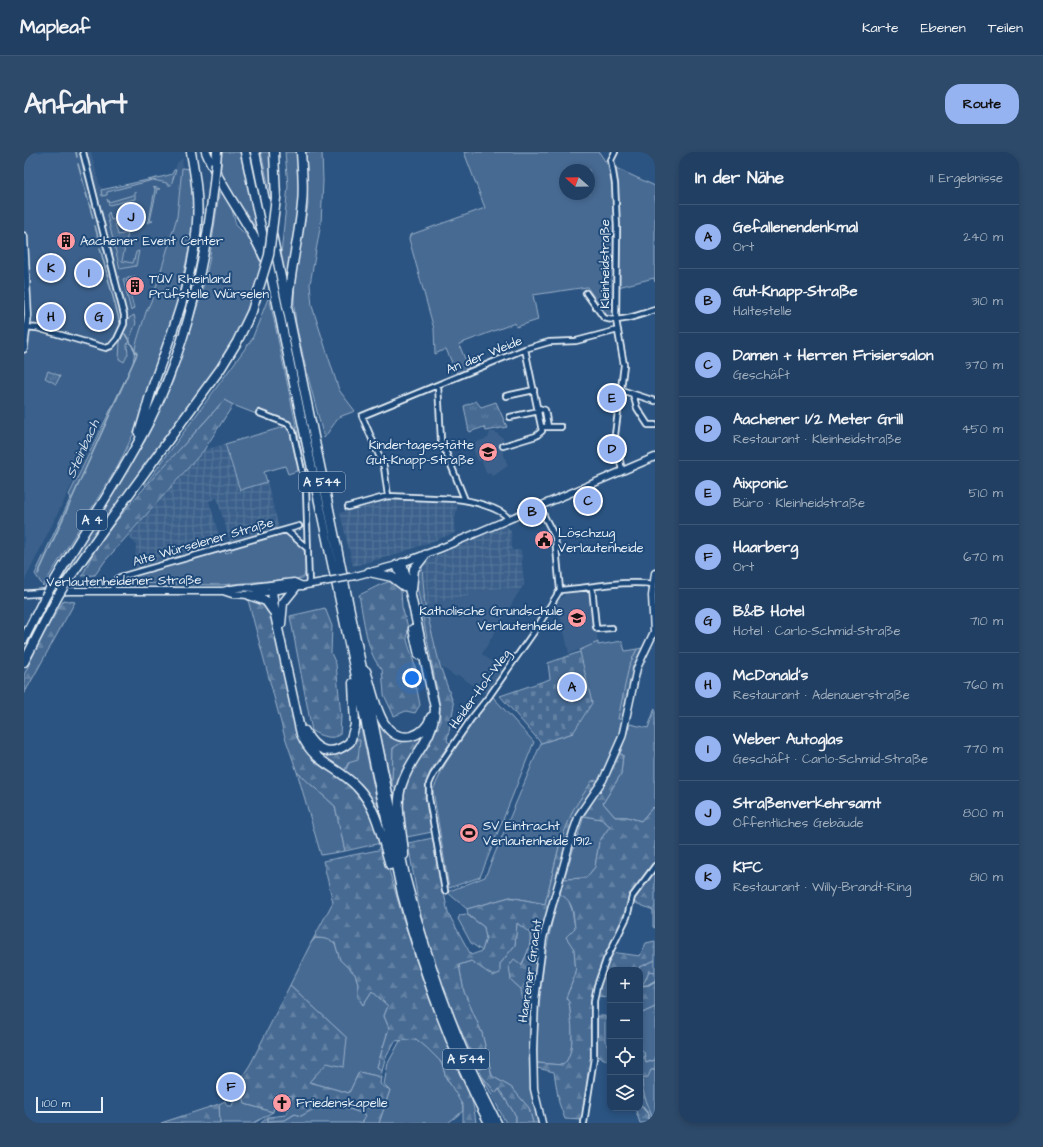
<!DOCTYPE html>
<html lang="de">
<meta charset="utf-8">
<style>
:root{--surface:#203f62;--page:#2d4a6b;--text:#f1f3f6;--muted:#a2afbe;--line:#3d5877;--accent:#95b2f1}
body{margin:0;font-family:"Architects Daughter",sans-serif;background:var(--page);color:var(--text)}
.controls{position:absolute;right:12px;bottom:12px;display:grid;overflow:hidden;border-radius:8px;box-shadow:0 2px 6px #0003}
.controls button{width:36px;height:36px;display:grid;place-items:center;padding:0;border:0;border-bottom:1px solid var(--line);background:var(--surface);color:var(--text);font:20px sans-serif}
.compass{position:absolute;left:535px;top:12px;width:36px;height:36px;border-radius:50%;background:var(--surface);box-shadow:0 2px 6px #0003;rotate:290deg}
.scale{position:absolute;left:12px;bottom:10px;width:67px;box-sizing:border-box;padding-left:4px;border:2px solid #e8f1f8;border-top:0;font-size:11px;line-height:14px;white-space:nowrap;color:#e8f1f8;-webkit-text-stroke:3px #1f4a7a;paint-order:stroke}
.you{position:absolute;left:388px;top:526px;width:14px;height:14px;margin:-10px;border:3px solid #fff;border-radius:50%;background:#1a73e8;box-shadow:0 0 0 6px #1a73e833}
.badge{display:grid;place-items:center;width:26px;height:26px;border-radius:50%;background:var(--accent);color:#111;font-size:13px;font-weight:700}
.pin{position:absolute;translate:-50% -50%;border:2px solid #fff;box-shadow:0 1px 4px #0006}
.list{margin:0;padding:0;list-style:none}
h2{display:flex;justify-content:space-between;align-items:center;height:52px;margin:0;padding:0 16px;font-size:17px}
h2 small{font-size:13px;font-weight:400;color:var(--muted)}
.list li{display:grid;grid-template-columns:26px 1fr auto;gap:12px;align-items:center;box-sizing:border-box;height:64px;padding:0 16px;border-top:1px solid var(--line)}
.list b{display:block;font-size:15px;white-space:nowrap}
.list p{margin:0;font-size:13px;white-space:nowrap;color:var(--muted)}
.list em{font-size:13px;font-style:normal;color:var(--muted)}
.icon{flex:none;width:22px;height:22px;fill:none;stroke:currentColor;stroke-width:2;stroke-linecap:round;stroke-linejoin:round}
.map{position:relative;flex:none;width:631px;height:971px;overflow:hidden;border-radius:16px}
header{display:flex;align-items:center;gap:24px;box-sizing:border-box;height:56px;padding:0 20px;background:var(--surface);border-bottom:1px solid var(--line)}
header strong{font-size:19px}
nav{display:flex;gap:22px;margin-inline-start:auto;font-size:14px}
.intro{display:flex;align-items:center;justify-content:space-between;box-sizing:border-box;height:96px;padding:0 24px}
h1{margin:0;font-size:28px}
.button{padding:10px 18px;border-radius:16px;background:var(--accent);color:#111;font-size:14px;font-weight:700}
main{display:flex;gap:24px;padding:0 24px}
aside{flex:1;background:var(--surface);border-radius:16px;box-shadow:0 2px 6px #0003}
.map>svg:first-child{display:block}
.built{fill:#3a608b}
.industrial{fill:url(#industrial-grid)}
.grass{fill:#476b93;stroke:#98aec6;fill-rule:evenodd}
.forest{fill:url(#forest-firs);stroke:#98aec6}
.cemetery{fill:url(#cemetery-stones);stroke:#98aec6}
.park{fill:url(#park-tufts);stroke:#98aec6}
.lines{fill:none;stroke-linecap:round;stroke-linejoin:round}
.stream{stroke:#a0b6cb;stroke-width:1.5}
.street-casing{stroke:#e8f1f8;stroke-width:8}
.secondary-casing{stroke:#e8f1f8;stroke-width:9}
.highway-casing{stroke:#e8f1f8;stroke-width:11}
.street{stroke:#1f4a7a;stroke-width:4.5}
.secondary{stroke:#1f4a7a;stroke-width:6}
.highway{stroke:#1f4a7a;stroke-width:8}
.secondary-bridge-casing{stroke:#e8f1f8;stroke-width:9;stroke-linecap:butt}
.highway-bridge-casing{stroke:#e8f1f8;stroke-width:11;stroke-linecap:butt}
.secondary-bridge{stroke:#1f4a7a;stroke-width:6}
.highway-bridge{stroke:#1f4a7a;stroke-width:8}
.labels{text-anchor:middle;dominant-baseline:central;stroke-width:4;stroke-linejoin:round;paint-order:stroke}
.shield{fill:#1f4a7a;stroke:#acbfd2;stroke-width:1}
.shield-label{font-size:12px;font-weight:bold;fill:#e8f1f8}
.poi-label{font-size:13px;fill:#e8f1f8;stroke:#1f4a7a;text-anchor:start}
.street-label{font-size:13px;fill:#e8f1f8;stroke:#1f4a7a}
.water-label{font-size:14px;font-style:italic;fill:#d0dde9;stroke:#1f4a7a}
</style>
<header>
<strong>Mapleaf</strong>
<nav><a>Karte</a><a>Ebenen</a><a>Teilen</a></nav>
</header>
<div class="intro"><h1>Anfahrt</h1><a class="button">Route</a></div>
<main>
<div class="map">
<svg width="631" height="971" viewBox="0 0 631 971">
<defs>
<pattern id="industrial-grid" width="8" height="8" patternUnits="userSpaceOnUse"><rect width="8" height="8" fill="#3a608b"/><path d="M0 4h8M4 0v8" fill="none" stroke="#56779c"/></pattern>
<pattern id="forest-firs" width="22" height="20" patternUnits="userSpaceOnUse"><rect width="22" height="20" fill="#476b93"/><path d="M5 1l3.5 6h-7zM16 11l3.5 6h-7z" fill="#6281a3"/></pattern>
<pattern id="cemetery-stones" width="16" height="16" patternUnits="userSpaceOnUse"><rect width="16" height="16" fill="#476b93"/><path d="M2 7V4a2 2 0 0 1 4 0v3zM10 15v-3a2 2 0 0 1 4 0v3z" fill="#6281a3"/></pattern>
<pattern id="park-tufts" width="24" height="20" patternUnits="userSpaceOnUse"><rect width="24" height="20" fill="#476b93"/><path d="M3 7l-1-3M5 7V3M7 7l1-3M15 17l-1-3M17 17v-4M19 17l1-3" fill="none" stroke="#6281a3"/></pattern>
</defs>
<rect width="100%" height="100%" fill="#2b5482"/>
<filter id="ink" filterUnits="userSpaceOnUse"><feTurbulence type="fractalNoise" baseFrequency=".025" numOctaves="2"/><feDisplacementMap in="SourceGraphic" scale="8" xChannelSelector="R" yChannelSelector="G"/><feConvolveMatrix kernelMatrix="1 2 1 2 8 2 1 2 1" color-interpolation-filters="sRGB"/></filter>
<g filter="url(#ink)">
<path class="built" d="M0,0H67L76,34L81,38L145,23L150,21L153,11L159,6L153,65L123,180L0,430Z
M466,280H471L479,286L480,290L476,292L484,314L468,325L466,320L463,322L457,308L454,309L447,292L464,286Z
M480,436L496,438L458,502L480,519L463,543L434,523L432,525L416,514L401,453L442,445L451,439Z
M567,437L574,490L545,502L538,470L535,462L529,457L535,448L545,439Z"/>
<path class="industrial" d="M201,292L216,338L243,330L255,376L206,390L193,346L185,349L198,393L110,418L112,392L104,384L180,298Z
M364,347L434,352L430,371L431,381L371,403L329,414L316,361Z
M482,373L487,379L488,398H497L500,433L496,438L480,436L452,439L442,445L401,453L399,410Z"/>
<path class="grass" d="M198,0H216L233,77L196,27Z
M237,0H246L248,24L247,45Z
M261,0H274L276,48L262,133L257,102L264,34Z
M282,0H298L299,29L297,71L286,132L288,154L315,238L331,259L315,265L300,286L282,217L272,172L270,153L271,121L284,53Z
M440,0H575L583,12L631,34V130L630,126L590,136V164L584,165L563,135L509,143L514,168L492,175L491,171L435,192L445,217L433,222L422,197L411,202L410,177L385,87L386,83L461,56ZM541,18H565V42H541Z
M158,16L166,17L169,41V79L151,159L116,268L94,314L19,434L11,422L47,345L45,343L109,211L112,192L122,160L129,145L153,65Z
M150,18H152L147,33H143V31L129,28L83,40V43L78,44L77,38L142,24L148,22Z
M129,35L136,37H133L126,69H129L123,71L125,69L131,37Z
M196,35L206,50L212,73L225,86L238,113L217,175L190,220L62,394L35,434H33L121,289L149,229L177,143L185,110Z
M111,40V47L85,53L83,47L85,50L109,43Z
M85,60L87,68L90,67L94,83L104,81L98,109L109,111L112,100L115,99L112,114L96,117L83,63Z
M111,124L102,127L110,156L107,159L99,127Z
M245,144L286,340L281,338L276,318L264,322L261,314L240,320L243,330L216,338L201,292L263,274L209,253L200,248L122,335L121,333L228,187Z
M110,163L112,171L103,193L104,202L100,210L95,207L96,190L104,167Z
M255,382C273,381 281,394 282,410C282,416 282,421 279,426L196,433L95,431L97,427L200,399L202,401L208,399L206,397Z
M598,489L601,499L613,497L605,514L600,567L595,585L577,627L536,691L521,752L486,745L443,757L423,740L461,725L517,591L549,581L556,498L574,490V493Z
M469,545L510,590L456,725L425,736L409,638L427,599L449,568Z
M631,556V655L628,656L617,669L603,665H591L579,651L597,622L599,603L596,602L606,572L624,576Z
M334,562L354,654L339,635L320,621L336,589L332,588L334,574Z
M352,563L359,575L388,587L369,596L368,634Z
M273,620L311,654L321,699L297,703Z
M560,664L577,667L586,674L575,690L571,715L562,726L540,727Z
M536,742L544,747L548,758L551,776L542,785L550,796L552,821L542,846L545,850C547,867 553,901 539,913L513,911V898C514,846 520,793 536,742Z
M442,762L460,775L462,786L458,799L447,791L434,767L436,763Z
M493,771L506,781C508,799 497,813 487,828L497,837L508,854L506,898L516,971H509L505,956L488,936L468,924L458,881L440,840L435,813L447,809L476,812L491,793Z
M291,786L305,787L311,791L316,808L331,822L334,831V845L339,853L348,839L364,854L360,864L365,876L353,915L358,919L357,925L335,920L325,941L285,930L323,886L266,833L287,791Z
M631,808V820L625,819L621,829L616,835V818H614L616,815Z
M631,855V908L621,911L620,900L616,896V862Z
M392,887C400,893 412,901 417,911C420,915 420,921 422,926C429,937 439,946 439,959L424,971H355L366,938L360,932L364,911L376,889Z
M631,917V971H629L627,961L618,939V927L627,918Z
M458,924L472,941L475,937L492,964V971H482Z
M209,940L220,946L221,952L249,960L230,971H196L195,952L201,949L203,954H208L210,948L205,945Z
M304,949L343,963L338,971H237L244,965V969L261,968L271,962L277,964Z"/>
<path class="forest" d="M200,248L209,253L180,298L81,409L71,423L58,424C64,413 69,399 77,389C114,338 160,295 200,248Z
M398,415L401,453L416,514L430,553L423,589L426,591C418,603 405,617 402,631C399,646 405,665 408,680L383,685L377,663L378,642L384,623L416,572V554L392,429L394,418Z
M369,429L377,439L378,455L384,475L383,488L394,524L392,532L396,553L391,561L382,559L370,564L360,543L358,517C343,505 339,462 335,443C347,438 356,431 369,429Z
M232,447L244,454L253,474L276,584L285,603L329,634L342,649L357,691L321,699L311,654L273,620L260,582L224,448Z
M40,448L51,450L0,542V523L19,482Z
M301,456L308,474L307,501L312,512L317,564L316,583C308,588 296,584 288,579L266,464Z
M619,496L611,516L600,567H594L605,514L613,497Z
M398,584L373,636L368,634L369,596L380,589Z
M332,588H336L334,608L324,611L320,621L302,609L304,603C320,602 323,600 332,588Z
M596,602L599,603L597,622L579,651L591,665H603L617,669L628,656L631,655V710L616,733L572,833L568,905L559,968L541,967L535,951L530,920L513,916V911L539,913C553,901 547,867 545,850L542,846L552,821L550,797L542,785L551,776C549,760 550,750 536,742L540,727L562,726L571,715L575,690L586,674L577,667L560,664L582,630Z
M577,627L563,647L522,766L508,854C499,851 498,846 497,837L487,828L485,814L490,807L498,813L507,792L506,781L493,771L491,793L476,812V821L469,824L447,809L435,813L440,840L458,881L468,924L488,936L505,956L509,971H492V964L475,937L472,941L458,924L431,866L411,815L395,755L384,691L409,686L424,761L447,803L458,799L462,786L460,775L444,763L443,757L486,745L521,752L536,691L549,658L568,629Z
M359,697C376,756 392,815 415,871C428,903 449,936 452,971H439V954L422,925L417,910L403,896L392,887L371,889L361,907L358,919L353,915L365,876L360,864L364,854L348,839L339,853L334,845V831L331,822L316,808L311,791C305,787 299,786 291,786L287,791L309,750L299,709Z
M631,717V776L629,775V758L609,750L610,745Z
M631,789V808L616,815L614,818H586V845L572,844L587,800L616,804L622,791Z
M625,819L631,820V855L616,862V835L621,829Z
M266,833L323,886L320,915L303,911L285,930L325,941L335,920L357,925L356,932L366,938L355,971H338L342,963L304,949L277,964L271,962L261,968L244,969V965L262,963L269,944L253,943L249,960L221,952L220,946L209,940L227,911Z
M571,864H581V889L586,896V910L571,903Z
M616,896L620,900L622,911L631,908V917L627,918L624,925L618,927C618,945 626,953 629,971H616L611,956H616Z
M195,952L196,971H137Z"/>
<path class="cemetery" d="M556,500L568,551L549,581L517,591L476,544L526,527L524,511Z"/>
<path class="park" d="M24,219L36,224L32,232L21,226Z
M452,249L457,255L472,250L483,275L462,279L460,275L445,280L440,254Z"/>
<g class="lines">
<path class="stream" d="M52,0L53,5
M54,12L69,66
M71,74L75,89
M76,96L96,171
M14,422L113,202L101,182
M616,834L624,833L631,829
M616,952L625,963V971"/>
<g class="street-casing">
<path id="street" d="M591,0L587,8L591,32L593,76L592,168L600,213L591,283L598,319
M562,141L580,166C595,172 616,162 631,158
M0,175L13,176L82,196L87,194L93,187L100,172V163L59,0
M414,233L417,288L441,348
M597,238L631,249
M609,242L613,256L624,273H631
M482,244L510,238
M514,256L521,258L524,275H518
M235,261L264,272L269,279L282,337L285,433
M486,265L515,259
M524,275H537
M479,294L512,284L518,279L501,197
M364,344L360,315L338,264L501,197L525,190L552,189L594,178
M324,355L364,344L432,347C444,348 479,356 484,367
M262,378L283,396
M568,435L572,475L574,477L588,476
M536,438C566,436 599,428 629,432
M88,439L90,430L96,425L275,374
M421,739L405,646V632L409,623L447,567L466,543L512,477L536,438L531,385L515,354
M560,971L570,906V849L573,834L582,808L603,765L608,745L631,714"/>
</g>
<g class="secondary-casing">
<path id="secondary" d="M0,84L4,163L0,197
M331,424L373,413L415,397L631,305
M230,435L270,430L279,434
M199,439L208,442L225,443L299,430
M0,442L45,439H199C213,435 228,434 242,439
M518,971L510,937L509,898L511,848L519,786L549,680L555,663L579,628L598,585L613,516L630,480L628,444L631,421"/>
</g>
<g class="highway-casing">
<path id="highway" d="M182,0C197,37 224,68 240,105
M221,0L378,742C399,821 427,898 465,971
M231,0L381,724C403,810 432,892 473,971
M250,0L252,46
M192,11L193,0
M264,152C266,118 275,86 278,52C280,35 278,17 277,0
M115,281C121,263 125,244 132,225C150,175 170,124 173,70C175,46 171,23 167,0
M378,411L387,444L411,556C410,589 387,603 378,632C370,654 379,680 380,703
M373,413L379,429
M345,420L368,425L380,434
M40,434L79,378L197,216L213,190L228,159
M27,435C59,380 96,327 125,270C162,195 181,114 190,32
M388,437L390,417L401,403
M248,439L251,463L277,582C291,613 312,613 333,635C353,655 358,687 366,713
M225,443L242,449L249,459
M257,472L259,451L271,436
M389,477L395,503
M0,487L21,445
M0,510L34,444
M342,519C350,540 355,592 388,584C398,581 404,574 407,565
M281,579C291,599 307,606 326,590L331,573L329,531"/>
</g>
<use href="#street" class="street"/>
<use href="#secondary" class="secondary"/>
<use href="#highway" class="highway"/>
<g class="secondary-bridge-casing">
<path id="secondary-bridge" d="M299,430L331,424"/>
</g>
<g class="highway-bridge-casing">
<path id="highway-bridge" d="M190,32L192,11
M228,159L245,103L252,46
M34,444L40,434
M21,445L27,435"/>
</g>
<use href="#secondary-bridge" class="secondary-bridge"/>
<use href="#highway-bridge" class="highway-bridge"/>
</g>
</g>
<defs>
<g id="building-disc" transform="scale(1)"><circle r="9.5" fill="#ff9aa2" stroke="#1f4a7a"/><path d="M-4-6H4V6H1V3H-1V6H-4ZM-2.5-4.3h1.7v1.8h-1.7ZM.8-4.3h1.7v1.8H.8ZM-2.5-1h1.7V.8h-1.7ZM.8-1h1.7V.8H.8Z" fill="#111"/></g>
<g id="school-disc" transform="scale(1)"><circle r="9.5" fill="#ff9aa2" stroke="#1f4a7a"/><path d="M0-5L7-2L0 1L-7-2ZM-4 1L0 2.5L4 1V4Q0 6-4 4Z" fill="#111"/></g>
<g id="civic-disc" transform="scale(1)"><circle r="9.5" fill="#ff9aa2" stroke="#1f4a7a"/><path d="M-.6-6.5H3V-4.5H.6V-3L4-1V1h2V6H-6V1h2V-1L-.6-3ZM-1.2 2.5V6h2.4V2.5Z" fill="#111"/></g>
<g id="stadium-disc" transform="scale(1)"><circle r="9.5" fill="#ff9aa2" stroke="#1f4a7a"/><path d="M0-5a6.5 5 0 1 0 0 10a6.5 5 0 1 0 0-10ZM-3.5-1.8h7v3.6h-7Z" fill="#111"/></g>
<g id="church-disc" transform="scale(1)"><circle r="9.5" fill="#ff9aa2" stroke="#1f4a7a"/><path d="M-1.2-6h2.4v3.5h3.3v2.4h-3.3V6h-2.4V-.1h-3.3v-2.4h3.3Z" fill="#111"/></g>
</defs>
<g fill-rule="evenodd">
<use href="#building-disc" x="42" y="89"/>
<use href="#building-disc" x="111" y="134"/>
<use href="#school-disc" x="464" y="300"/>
<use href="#civic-disc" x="520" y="388"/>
<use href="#school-disc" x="553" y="466"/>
<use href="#stadium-disc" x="445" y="681"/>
<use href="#church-disc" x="258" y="951"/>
</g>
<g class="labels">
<g class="shield">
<rect x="275" y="320" width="46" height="20" rx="3"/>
<rect x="53" y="358" width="30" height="20" rx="3"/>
<rect x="419" y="897" width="46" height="20" rx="3"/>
</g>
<g class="shield-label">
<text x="298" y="330">A 544</text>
<text x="68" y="368">A 4</text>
<text x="442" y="907">A 544</text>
</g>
<g class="poi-label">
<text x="56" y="89">Aachener Event Center</text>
<text x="125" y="127">TÜV Rheinland<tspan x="125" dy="15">Prüfstelle Würselen</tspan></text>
<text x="450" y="293" text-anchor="end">Kindertagesstätte<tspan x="450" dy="15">Gut-Knapp-Straße</tspan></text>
<text x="534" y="381">Löschzug<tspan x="534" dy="15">Verlautenheide</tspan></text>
<text x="539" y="459" text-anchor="end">Katholische Grundschule<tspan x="539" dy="15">Verlautenheide</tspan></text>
<text x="459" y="674">SV Eintracht<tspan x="459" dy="15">Verlautenheide 1912</tspan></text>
<text x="272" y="951">Friedenskapelle</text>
</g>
<g class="street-label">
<text transform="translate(581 112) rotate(-90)">Kleinheidstraße</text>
<text transform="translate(460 203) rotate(-22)">An der Weide</text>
<text transform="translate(179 390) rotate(-16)">Alte Würselener Straße</text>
<text transform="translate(100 429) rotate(-1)">Verlautenheidener Straße</text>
<text transform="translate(456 537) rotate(-54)">Heider-Hof-Weg</text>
<text transform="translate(506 819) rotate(-82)">Haarener Gracht</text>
</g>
<g class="water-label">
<text transform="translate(59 297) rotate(-66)">Steinbach</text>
</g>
</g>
</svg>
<div class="controls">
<button>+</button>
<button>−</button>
<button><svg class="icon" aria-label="locate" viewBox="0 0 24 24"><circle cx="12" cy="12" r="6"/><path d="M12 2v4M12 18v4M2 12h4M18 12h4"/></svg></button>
<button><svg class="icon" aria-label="layers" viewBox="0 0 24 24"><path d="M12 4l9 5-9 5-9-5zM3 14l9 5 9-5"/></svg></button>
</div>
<svg class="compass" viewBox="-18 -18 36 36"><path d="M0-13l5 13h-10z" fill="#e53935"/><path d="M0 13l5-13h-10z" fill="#a2afbe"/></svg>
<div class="scale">100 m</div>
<div class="you"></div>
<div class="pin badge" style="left:548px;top:535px">A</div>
<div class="pin badge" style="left:508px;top:360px">B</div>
<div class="pin badge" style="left:564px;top:349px">C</div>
<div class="pin badge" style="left:588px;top:297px">D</div>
<div class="pin badge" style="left:588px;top:246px">E</div>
<div class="pin badge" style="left:207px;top:935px">F</div>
<div class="pin badge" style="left:75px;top:165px">G</div>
<div class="pin badge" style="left:27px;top:165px">H</div>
<div class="pin badge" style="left:65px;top:121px">I</div>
<div class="pin badge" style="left:107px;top:65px">J</div>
<div class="pin badge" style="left:27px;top:116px">K</div>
</div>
<aside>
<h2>In der Nähe<small>11 Ergebnisse</small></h2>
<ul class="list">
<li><span class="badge">A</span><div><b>Gefallenendenkmal</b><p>Ort</p></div><em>240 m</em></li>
<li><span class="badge">B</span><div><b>Gut-Knapp-Straße</b><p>Haltestelle</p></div><em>310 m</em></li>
<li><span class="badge">C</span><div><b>Damen + Herren Frisiersalon</b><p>Geschäft</p></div><em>370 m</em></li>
<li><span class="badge">D</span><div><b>Aachener 1/2 Meter Grill</b><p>Restaurant · Kleinheidstraße</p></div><em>450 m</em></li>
<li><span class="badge">E</span><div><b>Aixponic</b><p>Büro · Kleinheidstraße</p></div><em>510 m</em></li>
<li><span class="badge">F</span><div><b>Haarberg</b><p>Ort</p></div><em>670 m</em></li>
<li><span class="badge">G</span><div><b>B&amp;B Hotel</b><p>Hotel · Carlo-Schmid-Straße</p></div><em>710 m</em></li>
<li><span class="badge">H</span><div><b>McDonald's</b><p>Restaurant · Adenauerstraße</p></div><em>760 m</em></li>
<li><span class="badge">I</span><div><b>Weber Autoglas</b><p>Geschäft · Carlo-Schmid-Straße</p></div><em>770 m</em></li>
<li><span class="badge">J</span><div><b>Straßenverkehrsamt</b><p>Öffentliches Gebäude</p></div><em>800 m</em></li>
<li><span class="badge">K</span><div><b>KFC</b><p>Restaurant · Willy-Brandt-Ring</p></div><em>810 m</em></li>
</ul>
</aside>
</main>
